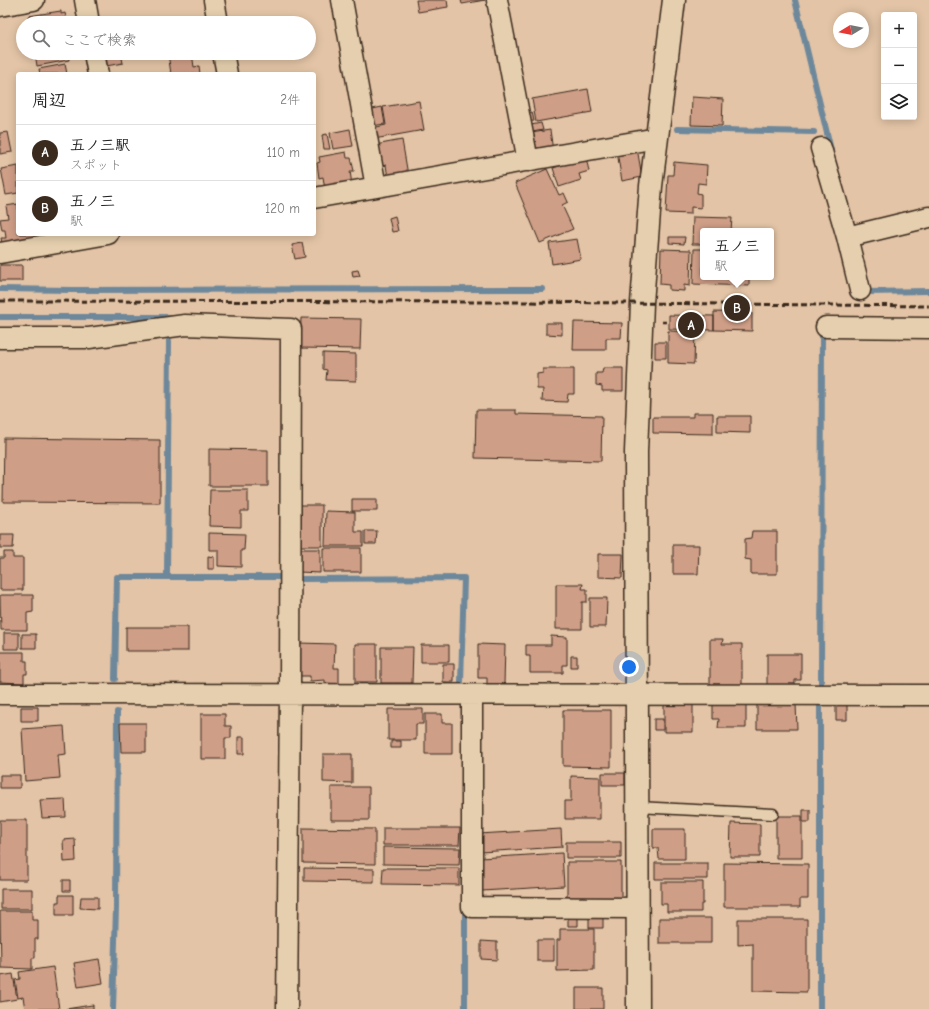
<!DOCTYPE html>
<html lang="ja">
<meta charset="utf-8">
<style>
:root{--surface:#fff;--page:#f2f2f2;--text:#222;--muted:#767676;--line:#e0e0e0;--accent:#3b2a1e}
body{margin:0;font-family:"Comic Neue","Klee One",sans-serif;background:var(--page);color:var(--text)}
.controls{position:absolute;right:12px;top:12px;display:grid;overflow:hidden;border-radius:4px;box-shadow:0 2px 10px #0003}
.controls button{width:36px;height:36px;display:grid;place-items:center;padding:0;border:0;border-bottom:1px solid var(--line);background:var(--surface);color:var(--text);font:20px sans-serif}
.compass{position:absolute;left:833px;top:12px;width:36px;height:36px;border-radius:50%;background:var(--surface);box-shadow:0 2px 10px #0003;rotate:260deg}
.you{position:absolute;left:629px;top:667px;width:14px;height:14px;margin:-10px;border:3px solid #fff;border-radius:50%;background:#1a73e8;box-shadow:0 0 0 6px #1a73e833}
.badge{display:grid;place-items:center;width:26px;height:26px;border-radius:50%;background:var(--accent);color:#fff;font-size:13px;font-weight:700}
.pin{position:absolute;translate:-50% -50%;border:2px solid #fff;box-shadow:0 1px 4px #0006}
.popup{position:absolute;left:700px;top:228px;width:74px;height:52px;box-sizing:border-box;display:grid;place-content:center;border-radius:4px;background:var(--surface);filter:drop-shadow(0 1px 3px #0005);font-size:13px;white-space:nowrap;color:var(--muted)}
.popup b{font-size:15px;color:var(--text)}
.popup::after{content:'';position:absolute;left:50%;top:100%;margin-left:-8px;border:8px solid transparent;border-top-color:var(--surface)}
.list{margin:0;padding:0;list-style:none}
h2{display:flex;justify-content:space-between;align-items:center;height:52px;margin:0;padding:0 16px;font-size:17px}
h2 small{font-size:13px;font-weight:400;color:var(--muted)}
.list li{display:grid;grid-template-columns:26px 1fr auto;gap:12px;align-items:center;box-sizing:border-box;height:56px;padding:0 16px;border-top:1px solid var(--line)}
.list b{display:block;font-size:15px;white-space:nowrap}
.list p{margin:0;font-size:13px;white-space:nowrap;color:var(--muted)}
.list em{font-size:13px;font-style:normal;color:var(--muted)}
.icon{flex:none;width:22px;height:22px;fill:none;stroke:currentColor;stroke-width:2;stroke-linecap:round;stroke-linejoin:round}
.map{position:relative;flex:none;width:929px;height:1009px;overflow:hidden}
.search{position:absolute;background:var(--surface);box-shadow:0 2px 10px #0003;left:16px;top:16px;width:300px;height:44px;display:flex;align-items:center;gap:10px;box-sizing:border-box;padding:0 14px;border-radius:22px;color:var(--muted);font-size:15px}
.panel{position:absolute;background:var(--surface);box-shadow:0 2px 10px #0003;left:16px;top:72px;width:300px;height:164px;border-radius:4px}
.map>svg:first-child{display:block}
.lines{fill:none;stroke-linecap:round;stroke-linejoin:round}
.stream{stroke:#6e889b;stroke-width:6}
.building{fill:#cf9e87;stroke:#3b2a1e}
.service-casing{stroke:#3b2a1e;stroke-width:13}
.minor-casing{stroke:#3b2a1e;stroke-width:23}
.tertiary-casing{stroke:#3b2a1e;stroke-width:25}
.path{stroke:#3b2a1e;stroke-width:2.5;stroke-dasharray:4 3;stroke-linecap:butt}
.service{stroke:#e5cfae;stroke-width:10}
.minor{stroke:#e5cfae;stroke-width:20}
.tertiary{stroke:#e5cfae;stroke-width:22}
.rail{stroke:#3b2a1e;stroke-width:3;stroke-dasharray:6 3;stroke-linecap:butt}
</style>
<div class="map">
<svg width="929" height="1009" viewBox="0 0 929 1009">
<rect width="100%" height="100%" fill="#e3c4a6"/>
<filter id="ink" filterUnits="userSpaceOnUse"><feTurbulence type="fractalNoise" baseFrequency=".025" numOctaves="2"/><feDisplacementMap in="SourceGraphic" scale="8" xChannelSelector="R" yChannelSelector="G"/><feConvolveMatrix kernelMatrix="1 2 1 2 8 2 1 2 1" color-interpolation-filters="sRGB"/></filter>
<g filter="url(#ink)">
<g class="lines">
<path class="stream" d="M795,0L831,150
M677,129L814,132
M865,288L866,292L929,291
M0,289L73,290L542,289
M0,317H169
M167,576L169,341
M301,579L464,578L461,682
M115,679L117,577H286
M821,687L822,333
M820,707V1009
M113,1009L116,908L117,712
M465,1009V907"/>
</g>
<path class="building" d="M416,0H447L448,7L418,12Z
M461,0H485L462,4Z
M61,11V14L65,13L67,23H30L28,16Z
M35,53H68L69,60L37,66Z
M112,53H121L123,63L106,66L104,54Z
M168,53H192L194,67L199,66L200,74H171Z
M65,64L67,74H40L39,69Z
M588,89L592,112L536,122L532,99Z
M692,97L723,99L722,126L691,125Z
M419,101L424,130L374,139L372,128L386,125L383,107Z
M382,107L385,124L371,126L368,110Z
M532,112L534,121L525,122L524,113Z
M541,123L543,130L527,133L526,126Z
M350,129L353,146L333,149L330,133Z
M550,130L553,151L535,154L531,133Z
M8,132L12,152L0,154V133Z
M327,134L330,149H324L322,135Z
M402,140L408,175L388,178L386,165L379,167L375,145Z
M637,148L642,177L622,181L617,152Z
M346,152L347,158H351L354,171H350L352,185L325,190L323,177L319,178L317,163L320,162L319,157Z
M586,158L589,171L579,174L581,180L559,187L553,168Z
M674,162L707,165L706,184L698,183L697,193L701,194V208L691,207V214L666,213L668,175H673Z
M18,166V193L6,195L1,169Z
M547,169L559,195L564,193L568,202L562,205L573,229L540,243L515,183Z
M18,204V234H38L40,243L3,249L1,238H6L5,230H2L0,219L8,218L6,206Z
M395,216L398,231L392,232L389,218Z
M693,217L732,218L731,231H703V244H692Z
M669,237H685L684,244L669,243Z
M577,239L581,259L552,264L549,243Z
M302,243L305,257L295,259L292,245Z
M661,249L691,250L690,286L684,285V291L669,290V285L660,284Z
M694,249H703V277H749V286L693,284Z
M0,265H22V281H0Z
M358,270L360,276L353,277L352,271Z
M714,312L752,313V331L714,330Z
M669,315L714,316V330L669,329Z
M301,318L361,319L360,349L300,348Z
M574,322L622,323L621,338H606V350H573Z
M546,323H562V335L546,334Z
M668,331L695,332L694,364L668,363Z
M655,342H666V358H655Z
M323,353L356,354V381L326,380L327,370L323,369Z
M603,368H623V391H602V386L596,385V373H602Z
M543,369H574V394H568L567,402L542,401L543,389H537V374L543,373Z
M476,410H516V414L602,416L601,461L475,458Z
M693,413H713V434L653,433V417H693Z
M717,416H750V433L717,432Z
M4,438L160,440V503L3,502Z
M209,449L268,450V486H209Z
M210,490H248V511H241V527L209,526Z
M352,499H377V511H352Z
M299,505H322V546H299Z
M326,511L355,512V532H363V546H325Z
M365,531H377L376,544H365Z
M752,531H777V574H751V560L745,559V539L751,538Z
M209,533L245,534L244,550H241V567L218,566V550H209Z
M0,535H14L13,548H0Z
M673,545H699L698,574H673Z
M323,548H361V572H323Z
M299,549H320V573L299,572Z
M4,552H13V558H23V590H0V558H4Z
M598,554H623L622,578L598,577Z
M208,556L214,557V569H208Z
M556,584H583L582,589H587V602H582V629H556Z
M0,595H33V612L27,613V630H1Z
M590,598H607L606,627H590Z
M126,627H188V651H126Z
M4,633H19V649H4Z
M22,634H36V648H22Z
M551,636L567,637V665H563V673H530V656H526V645H551Z
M710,639H723L722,644H742V689L710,688Z
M298,643L335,644L334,668H339V684L325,683V680L310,681V676H298Z
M355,644H377V682H355Z
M478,644L505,645L504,684H487V678H478Z
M421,645H449V662H421Z
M381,647H413L412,683H381Z
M0,652H24V661H27V674H24V683L0,682Z
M767,654H801V680H795V687H767Z
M571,656H577V667H571Z
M443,664H454V682H443Z
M713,703H746V728H718L719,719H713Z
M757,704H796L797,729H757Z
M836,704H847V720H836Z
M664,705H693V732H664Z
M21,707H38V721H21Z
M388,709H423V724H416V740H388Z
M563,710H611V767L563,766Z
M201,714H225V726H231V738H225V759H201Z
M425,714H442V723H452V754H425Z
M654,719H663V730H654Z
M120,723H146V752H121Z
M64,726L66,754L58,755L60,778L25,781L22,729Z
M238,737H244V754H238Z
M391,741H401V748H391Z
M323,754H352V783L323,782Z
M602,773H625V785H602Z
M0,775H20V788H0Z
M571,776L600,777V819H565V801H571Z
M331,787H369V820H331Z
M65,799L66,817L42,818L40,800Z
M803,810H810V822H803Z
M776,816H802V858H776Z
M0,820H27V880H0Z
M731,823L760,824V857H730Z
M303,828L375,829V864L303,863Z
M383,828H460L459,845H383Z
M561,829L562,847L480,852L479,834Z
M653,829H685V859H659L658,848H653Z
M75,839L76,861L64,862L63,840Z
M566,842H621V858H566Z
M383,847L460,848L459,865L383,864Z
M562,853L564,886L482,891L480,858Z
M567,862H621V898H567Z
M655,863H708V879H655Z
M724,863L808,864V899H800V907H724Z
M304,868L374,869V882L304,881Z
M383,868H459V885L382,884Z
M63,880H70V891H63Z
M661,882H703V904H701V912H667V904H661Z
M1,889H32V909H1Z
M59,895H73V915H56V902H59Z
M81,897H98V909L80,908Z
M0,911H32V920H38V939H35V958H32V969L1,968Z
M568,914L578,915V926H568Z
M589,914L603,915V928H589Z
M659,918H711V943H659Z
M738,919H807V992L753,991V944L738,945Z
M560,929H594V970L557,971V940H560Z
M537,940H554V961H537Z
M481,941L497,942V960L481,959Z
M99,959L103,983L78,987L74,963Z
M53,967L59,1009H25L23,997L18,998L15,980L20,979L19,972Z
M13,974L17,999L0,1002V976Z
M576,988H603V1009H576Z
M93,1005V1009H66L85,1006Z"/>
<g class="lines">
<g class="service-casing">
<path id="service" d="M637,807L773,814"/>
</g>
<g class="minor-casing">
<path id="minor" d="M85,0L89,23
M214,0L218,23
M342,0L376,187
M497,0L528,161
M0,6L34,0
M94,53L98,74
M223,53L227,74
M821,148L847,237L860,290
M314,198L657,138
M847,237L929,217
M0,253L108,234
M826,327L929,328
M0,338H89L185,325L291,329L290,695L287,1009
M0,694L929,695
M472,695V907L638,908"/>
</g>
<g class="tertiary-casing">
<path id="tertiary" d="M638,1009L636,452L642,303L651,186L674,0"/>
</g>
<path class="path" d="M662,322H669"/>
<use href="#service" class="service"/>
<use href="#minor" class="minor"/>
<use href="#tertiary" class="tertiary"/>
<path class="rail" d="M0,301L524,302L929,306"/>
</g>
</g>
</svg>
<div class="controls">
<button>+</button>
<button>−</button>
<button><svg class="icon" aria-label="layers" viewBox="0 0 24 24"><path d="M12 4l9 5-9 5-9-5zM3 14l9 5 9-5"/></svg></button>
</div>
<svg class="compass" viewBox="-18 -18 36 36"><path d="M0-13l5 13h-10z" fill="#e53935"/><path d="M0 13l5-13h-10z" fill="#767676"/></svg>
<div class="you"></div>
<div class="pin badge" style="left:691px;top:325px">A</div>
<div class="pin badge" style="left:737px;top:308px">B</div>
<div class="popup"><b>五ノ三</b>駅</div>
<div class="search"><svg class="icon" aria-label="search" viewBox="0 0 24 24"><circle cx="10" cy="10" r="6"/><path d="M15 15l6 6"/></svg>ここで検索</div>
<section class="panel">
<h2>周辺<small>2件</small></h2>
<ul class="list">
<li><span class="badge">A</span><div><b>五ノ三駅</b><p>スポット</p></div><em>110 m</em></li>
<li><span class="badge">B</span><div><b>五ノ三</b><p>駅</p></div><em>120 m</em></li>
</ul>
</section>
</div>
